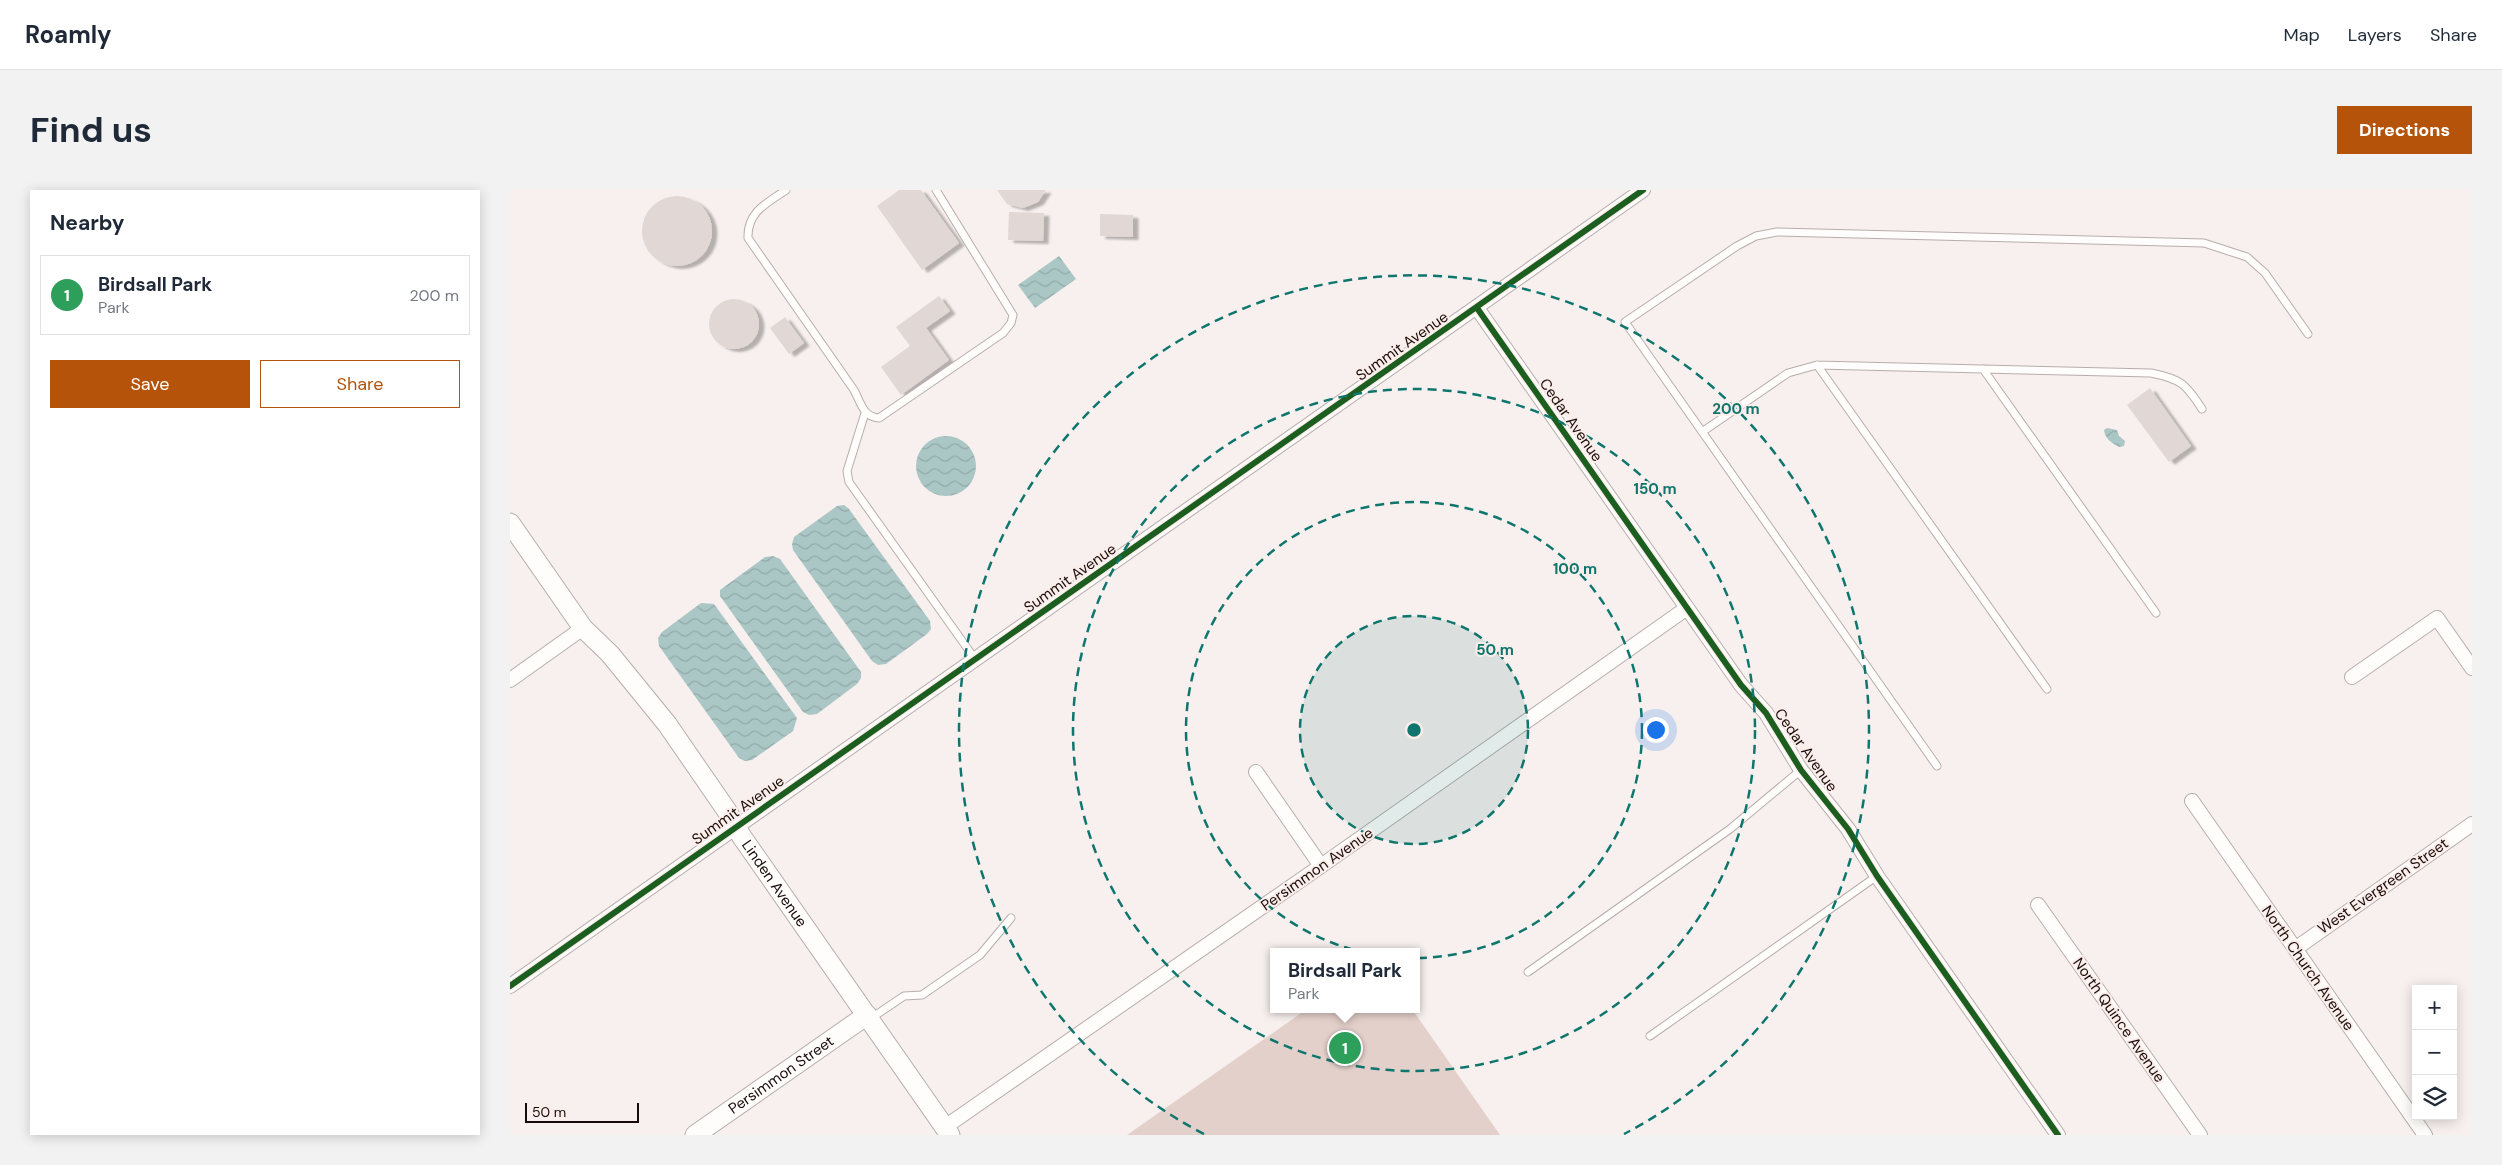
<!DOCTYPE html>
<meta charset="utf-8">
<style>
:root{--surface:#fff;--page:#f2f2f3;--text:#1f2937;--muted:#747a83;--line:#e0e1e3;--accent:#b45309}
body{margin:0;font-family:"DM Sans",sans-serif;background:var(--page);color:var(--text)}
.controls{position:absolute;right:15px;bottom:15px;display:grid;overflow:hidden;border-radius:0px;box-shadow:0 2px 12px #0003}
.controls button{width:45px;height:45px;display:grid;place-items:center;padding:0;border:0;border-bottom:1px solid var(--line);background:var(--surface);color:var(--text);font:25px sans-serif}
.scale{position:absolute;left:15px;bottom:12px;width:114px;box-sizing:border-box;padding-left:5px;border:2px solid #160b09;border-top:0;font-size:14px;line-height:18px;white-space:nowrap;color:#160b09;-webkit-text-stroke:4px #fbedea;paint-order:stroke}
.you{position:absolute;left:1145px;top:539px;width:18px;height:18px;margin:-12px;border:4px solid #fff;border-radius:50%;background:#1a73e8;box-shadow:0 0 0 8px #1a73e833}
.badge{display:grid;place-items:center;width:32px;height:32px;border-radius:50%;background:var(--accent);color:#fff;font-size:16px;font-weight:700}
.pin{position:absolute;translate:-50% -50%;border:2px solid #fff;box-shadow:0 1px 5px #0006}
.popup{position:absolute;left:760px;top:758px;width:150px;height:65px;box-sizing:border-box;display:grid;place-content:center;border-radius:0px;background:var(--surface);filter:drop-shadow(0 1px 4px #0005);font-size:16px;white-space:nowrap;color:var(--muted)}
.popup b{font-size:19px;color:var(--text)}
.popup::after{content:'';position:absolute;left:50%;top:100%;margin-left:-10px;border:10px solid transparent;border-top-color:var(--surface)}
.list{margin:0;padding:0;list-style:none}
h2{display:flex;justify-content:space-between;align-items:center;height:65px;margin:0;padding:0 20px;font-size:21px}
h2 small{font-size:16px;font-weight:400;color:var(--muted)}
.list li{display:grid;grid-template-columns:32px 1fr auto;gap:15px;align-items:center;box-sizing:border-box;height:80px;margin:0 10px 10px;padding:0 10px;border:1px solid var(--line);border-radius:0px}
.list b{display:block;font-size:19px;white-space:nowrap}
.list p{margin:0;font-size:16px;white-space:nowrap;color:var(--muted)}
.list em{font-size:16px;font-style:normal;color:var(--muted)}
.actions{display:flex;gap:10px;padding:15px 20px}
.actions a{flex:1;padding:11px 0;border:1px solid var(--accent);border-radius:0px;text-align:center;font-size:18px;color:var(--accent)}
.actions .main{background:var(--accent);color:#fff}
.icon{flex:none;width:28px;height:28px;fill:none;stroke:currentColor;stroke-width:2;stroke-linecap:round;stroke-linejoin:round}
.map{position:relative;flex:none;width:1962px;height:945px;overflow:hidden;border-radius:0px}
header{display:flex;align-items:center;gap:30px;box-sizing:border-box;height:70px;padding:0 25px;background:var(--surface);border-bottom:1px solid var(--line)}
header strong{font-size:24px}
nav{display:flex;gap:28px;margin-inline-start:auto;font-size:18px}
.intro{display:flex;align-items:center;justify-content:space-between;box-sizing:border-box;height:120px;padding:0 30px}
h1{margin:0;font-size:35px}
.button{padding:12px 22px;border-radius:0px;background:var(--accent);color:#fff;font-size:18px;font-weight:700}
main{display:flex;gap:30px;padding:0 30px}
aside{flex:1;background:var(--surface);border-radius:0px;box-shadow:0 2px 12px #0003}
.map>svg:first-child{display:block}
.park{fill:#e4d0cb}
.water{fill:url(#water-waves)}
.building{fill:#e1d7d4;filter:url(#shadow)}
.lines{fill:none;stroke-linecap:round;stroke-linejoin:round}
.lane-casing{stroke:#b7aeac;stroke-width:9}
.street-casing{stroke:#b7aeac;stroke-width:16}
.secondary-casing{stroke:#b7aeac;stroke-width:21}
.lane{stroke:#fefdfc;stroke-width:7}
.street{stroke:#fefdfc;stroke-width:14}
.secondary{stroke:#fefdfc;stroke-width:19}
.cycleway-casing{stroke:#fbedea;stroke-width:9}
.cycleway{stroke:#1b5e20;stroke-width:6}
.ring{fill:none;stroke:#0f766e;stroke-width:2.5;stroke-dasharray:9 6}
.labels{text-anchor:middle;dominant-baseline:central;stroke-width:4;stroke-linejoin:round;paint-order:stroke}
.street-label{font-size:15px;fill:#160b09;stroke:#fbedea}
.centre{fill:#0f766e;stroke:#fbedea;stroke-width:2.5}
.ring-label{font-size:15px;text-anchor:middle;font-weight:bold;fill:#0f766e;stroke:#fbedea;stroke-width:4;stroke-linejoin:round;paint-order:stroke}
</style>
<header>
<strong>Roamly</strong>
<nav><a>Map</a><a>Layers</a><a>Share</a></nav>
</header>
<div class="intro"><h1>Find us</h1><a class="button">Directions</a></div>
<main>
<aside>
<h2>Nearby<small></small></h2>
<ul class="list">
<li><span class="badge" style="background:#2e9e5b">1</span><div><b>Birdsall Park</b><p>Park</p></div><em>200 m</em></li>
</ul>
<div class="actions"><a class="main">Save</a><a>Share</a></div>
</aside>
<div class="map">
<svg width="1962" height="945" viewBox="0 0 1962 945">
<defs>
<pattern id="water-waves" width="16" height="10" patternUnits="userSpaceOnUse" patternTransform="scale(1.25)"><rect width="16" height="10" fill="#abc7c5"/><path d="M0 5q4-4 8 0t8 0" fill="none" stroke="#92aaa8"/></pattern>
<filter id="shadow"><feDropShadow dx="5.5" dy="3" stdDeviation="1" flood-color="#0004"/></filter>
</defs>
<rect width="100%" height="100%" fill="#f7f0ee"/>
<path class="park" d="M797,819H902L990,945H617Z"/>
<path class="water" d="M549,66L566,89L525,118L508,95Z
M1597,238L1607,240L1609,246L1615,251L1614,256L1609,257C1602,253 1595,249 1594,240Z
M406 276a30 30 0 1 1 60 0a30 30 0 1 1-60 0Z
M334,315L339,319L420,431L421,439L417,444L376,474L368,475L362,471L283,360L282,354L284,347L327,316Z
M263,366L270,369L351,482V488L347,494L307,524L299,525L293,522L210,406V400L255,367Z
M191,413L204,414L287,528L283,541L242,570L235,571L229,568L149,456L148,448L152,442Z"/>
<path class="building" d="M389,0H411L449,53L412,80L367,16Z
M487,0H536L528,12L513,18L497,14Z
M132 41a35 35 0 1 1 70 0a35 35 0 1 1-70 0Z
M499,22L534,23L533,51L498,50Z
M590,24L623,25V47L590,46Z
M429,106L440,121L416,138L439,170L391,205L371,177L400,156L386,137Z
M199 134a25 25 0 1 1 50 0a25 25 0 1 1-50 0Z
M275,127L294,153L279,164L260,138Z
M1640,198L1681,256L1659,272L1617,215Z"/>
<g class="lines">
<g class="lane-casing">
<path id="lane" d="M276,0C257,13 237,22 238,48L344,200C351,213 353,227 369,228L493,143L501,133L503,125L426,0
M1307,175L1537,499
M1473,179L1646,423
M355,223L337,281L339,292L465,469
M1192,242L1278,183L1307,175L1641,183C1671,189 1676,194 1692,219
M1427,576L1115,132L1227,56L1246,46L1267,42L1694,53L1737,67L1755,83L1798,144
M1018,782L1220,639L1291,580
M360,829L394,806L412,805L470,765L501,728
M1140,846L1367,686"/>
</g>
<g class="street-casing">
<path id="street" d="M967,118L1231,495L1256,523L1291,580L1338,639L1367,686L1548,945
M1842,487L1927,428L1962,478
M0,490L73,438
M746,582L811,676
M1682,611L1915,945
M1528,715L1690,945
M1785,759L1962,634
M0,796L1133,0
M435,937L811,676L1177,418"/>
</g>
<g class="secondary-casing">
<g id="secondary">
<path id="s1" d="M0,333L73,438L100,464L157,534L217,621L232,647L440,945"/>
<path id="s2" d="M185,945L357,825"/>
</g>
</g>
<use href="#lane" class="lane"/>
<use href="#street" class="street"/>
<use href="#secondary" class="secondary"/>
<g class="cycleway-casing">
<path id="cycleway" d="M967,118L1231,495L1256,523L1291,580L1338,639L1367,686L1548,945
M0,796L1133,0"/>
</g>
<use href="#cycleway" class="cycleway"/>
</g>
<circle cx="904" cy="540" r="114" fill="#0f766e" fill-opacity=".12"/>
<g class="ring">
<circle cx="904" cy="540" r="114"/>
<circle cx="904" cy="540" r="228"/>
<circle cx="904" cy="540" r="341"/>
<path d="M694 944A455 455 0 1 1 1114 944"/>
</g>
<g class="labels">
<g class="street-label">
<text transform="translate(892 156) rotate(-35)">Summit Avenue</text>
<text transform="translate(1061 230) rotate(55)">Cedar Avenue</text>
<text transform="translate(560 388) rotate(-35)">Summit Avenue</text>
<text transform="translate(1296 560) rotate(55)">Cedar Avenue</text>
<text transform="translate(228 620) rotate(-35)">Summit Avenue</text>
<text transform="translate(807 679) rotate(-35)">Persimmon Avenue</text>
<text stroke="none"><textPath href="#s1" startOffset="448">Linden Avenue</textPath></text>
<text transform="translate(1873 696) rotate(-35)">West Evergreen Street</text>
<text transform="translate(1798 778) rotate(55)">North Church Avenue</text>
<text transform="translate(1609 830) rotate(55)">North Quince Avenue</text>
<text stroke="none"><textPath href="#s2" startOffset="105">Persimmon Street</textPath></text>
</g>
</g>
<circle cx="904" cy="540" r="8" class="centre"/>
<g class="ring-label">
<text x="1226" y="224">200 m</text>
<text x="1145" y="304">150 m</text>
<text x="1065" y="384">100 m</text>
<text x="985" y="465">50 m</text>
</g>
</svg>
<div class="controls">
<button>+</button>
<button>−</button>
<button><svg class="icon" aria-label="layers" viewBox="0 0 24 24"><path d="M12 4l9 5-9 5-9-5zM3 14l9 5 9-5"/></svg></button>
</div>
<div class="scale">50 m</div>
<div class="you"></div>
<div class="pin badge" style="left:835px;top:858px;background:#2e9e5b">1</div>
<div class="popup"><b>Birdsall Park</b>Park</div>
</div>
</main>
